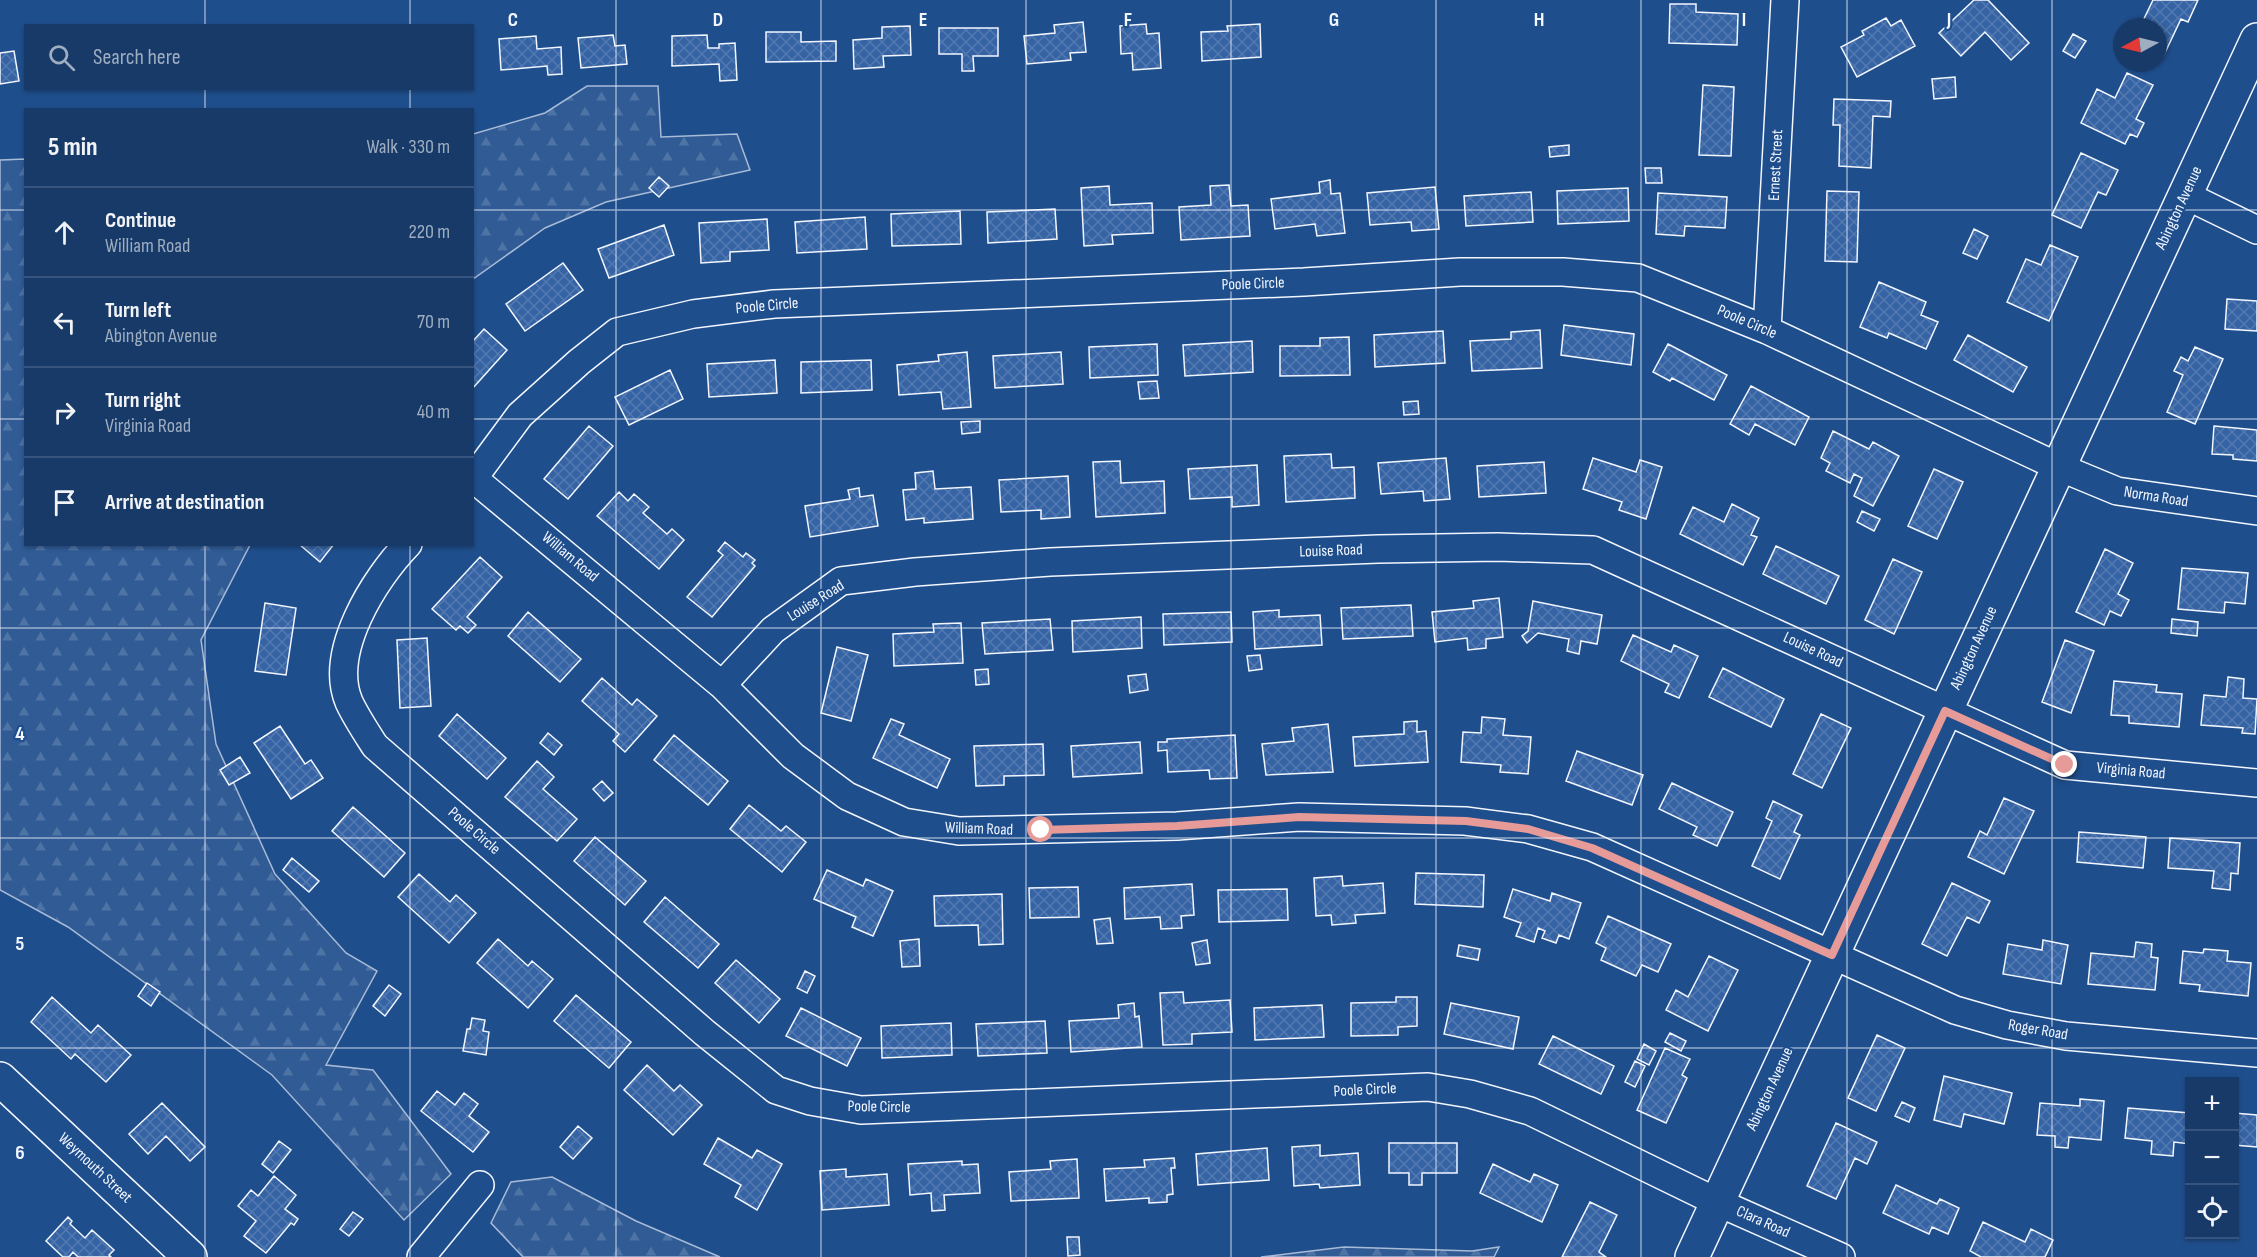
<!DOCTYPE html>
<meta charset="utf-8">
<style>
:root{--surface:#173a69;--page:#244571;--text:#f1f3f6;--muted:#9eadc0;--line:#36547d}
body{margin:0;font-family:"Sofia Sans Condensed",sans-serif;background:var(--page);color:var(--text)}
.controls{position:absolute;right:18px;bottom:18px;display:grid;overflow:hidden;border-radius:0px;box-shadow:0 2px 4px #0004}
.controls button{width:54px;height:54px;display:grid;place-items:center;padding:0;border:0;border-bottom:2px solid var(--line);background:var(--surface);color:var(--text);font:30px sans-serif}
.compass{position:absolute;left:2113px;top:18px;width:54px;height:54px;border-radius:50%;background:var(--surface);box-shadow:0 2px 4px #0004;rotate:263deg}
.stop{position:absolute;width:18px;height:18px;margin:-14px;border:4px solid #e69b98;border-radius:50%;background:#fff}
.stop.end{background:#e69b98;border-color:#fff;box-shadow:0 2px 6px #0008}
.list{margin:0;padding:0;list-style:none}
h2{display:flex;justify-content:space-between;align-items:center;height:78px;margin:0;padding:0 24px;font-size:26px}
h2 small{font-size:20px;font-weight:400;color:var(--muted)}
.list li{display:grid;grid-template-columns:39px 1fr auto;gap:18px;align-items:center;box-sizing:border-box;height:90px;padding:0 24px;border-top:2px solid var(--line)}
.list b{display:block;font-size:22px;white-space:nowrap}
.list p{margin:0;font-size:20px;white-space:nowrap;color:var(--muted)}
.list em{font-size:20px;font-style:normal;color:var(--muted)}
.icon{flex:none;width:33px;height:33px;fill:none;stroke:currentColor;stroke-width:2;stroke-linecap:round;stroke-linejoin:round}
.map{position:relative;flex:none;width:2257px;height:1257px;overflow:hidden}
.search{position:absolute;background:var(--surface);box-shadow:0 2px 4px #0004;left:24px;top:24px;width:450px;height:66px;display:flex;align-items:center;gap:15px;box-sizing:border-box;padding:0 21px;border-radius:0px;color:var(--muted);font-size:22px}
.panel{position:absolute;background:var(--surface);box-shadow:0 2px 4px #0004;left:24px;top:108px;width:450px;height:438px;border-radius:0px}
.map>svg:first-child{display:block}
.forest{fill:url(#forest-firs);stroke:#a8bbd7;stroke-width:1.5}
.building{fill:url(#building-cross-hatch);stroke:#f2f6ff;stroke-width:1.5}
.lines{fill:none;stroke-linecap:round;stroke-linejoin:round}
.minor-casing{stroke:#f2f6ff;stroke-width:30}
.major-casing{stroke:#f2f6ff;stroke-width:36}
.minor{stroke:#1f4e8c;stroke-width:27}
.major{stroke:#1f4e8c;stroke-width:33}
.route{stroke:#e69b98;stroke-width:8}
.grid{fill:none;stroke:#f2f6ff;stroke-width:1.5;stroke-opacity:0.55}
.labels{text-anchor:middle;dominant-baseline:central;stroke-width:4.5;stroke-linejoin:round;paint-order:stroke}
.street-label{font-size:16px;fill:#f2f6ff;stroke:#1f4e8c}
.grid-label{font-size:20px;text-anchor:middle;font-weight:bold;fill:#f2f6ff;stroke:#1f4e8c;stroke-width:4.5;stroke-linejoin:round;paint-order:stroke}
</style>
<div class="map">
<svg width="2257" height="1257" viewBox="0 0 2257 1257">
<defs>
<pattern id="forest-firs" width="22" height="20" patternUnits="userSpaceOnUse" patternTransform="scale(1.5)"><rect width="22" height="20" fill="#305b95"/><path d="M5 1l3.5 6h-7zM16 11l3.5 6h-7z" fill="#4e73a5"/></pattern>
<pattern id="building-cross-hatch" width="8" height="8" patternUnits="userSpaceOnUse" patternTransform="scale(1.5)"><rect width="8" height="8" fill="#3563a3"/><path d="M0 0l8 8M0 8l8-8" fill="none" stroke="#537ab1"/></pattern>
</defs>
<rect width="100%" height="100%" fill="#1f4e8c"/>
<path class="forest" d="M587,86H658L661,137L737,134L750,170L606,202L545,228L473,279V134L545,113Z
M25,159L26,544L250,545L201,640L216,744L275,874L346,953L377,971L326,1065L373,1070L451,1174L404,1220L272,1075L68,927L0,890V160Z
M552,1177L636,1221L720,1257H523L491,1223L511,1182Z
M1344,1247L1472,1251L1499,1247L1494,1257H1261Z"/>
<path class="building" d="M1974,0H1988L2029,43L2011,60L1985,32L1961,56L1939,33Z
M2153,0H2198L2188,22L2181,19L2163,57L2158,55V27H2140Z
M1670,4H1696V12L1738,14L1737,45L1669,43Z
M1886,18L1891,26L1901,20L1915,46L1857,77L1841,47L1864,35L1862,31Z
M1083,22L1086,52L1070,53L1071,60L1027,64L1024,36L1055,33L1054,25Z
M1146,24L1147,34L1159,33L1161,68L1133,70L1132,53L1121,54L1120,26Z
M1260,24L1261,57L1202,61L1201,32L1228,31L1227,26Z
M910,26L911,55L883,56L884,67L854,69L853,40L882,38V27Z
M939,28H998V56H973L974,71H962V54H939Z
M766,32H801V42L836,41V61L766,62Z
M2073,34L2086,41L2075,58L2063,51Z
M613,35L615,46L625,45L627,64L581,68L578,38Z
M707,35L708,48H719V44L735,43L737,80L720,81L719,64L672,66V36Z
M536,36L537,49L561,47L562,74L548,75L547,66L501,70L499,39Z
M14,51L19,81L0,84V53Z
M2127,73L2153,85L2136,119L2144,123L2137,137L2130,134L2125,144L2081,123L2097,89L2115,98Z
M1955,77L1956,97L1934,99L1932,79Z
M1703,85L1734,87L1731,156L1699,155Z
M1834,99L1891,101L1890,117L1873,116L1871,168L1839,166L1840,125H1833Z
M1569,145V155L1550,157L1549,147Z
M2081,153L2118,170L2106,195L2098,192L2081,228L2052,215Z
M1645,168H1661L1662,183H1646Z
M659,177L669,186L659,197L649,188Z
M1330,180L1331,194L1340,193L1345,233L1317,236L1315,224L1275,229L1271,199L1320,193L1319,182Z
M1229,185L1231,206L1248,205L1250,236L1181,240L1179,207L1211,205L1210,186Z
M1109,186L1110,205L1152,203L1153,233L1112,235L1113,244L1084,246L1081,188Z
M1435,187L1439,229L1412,231L1411,222L1370,225L1367,193Z
M1628,188L1629,221L1558,224L1557,191Z
M1827,191L1859,192L1857,262L1825,261Z
M1531,192L1533,222L1466,226L1464,196Z
M1658,193L1727,197L1725,228L1685,226L1684,236L1656,234Z
M1055,209L1057,239L988,243L987,212Z
M960,211L961,244L892,246L891,214Z
M865,217L867,249L797,253L795,222Z
M767,219L769,250L730,252V261L701,263L699,223Z
M664,225L674,255L609,278L598,249Z
M1974,229L1988,236L1977,259L1963,253Z
M2050,245L2078,257L2049,321L2007,302L2026,259L2041,265Z
M563,263L583,290L525,331L506,304Z
M1879,282L1926,302L1921,315L1938,322L1926,349L1889,333L1887,338L1860,327Z
M2227,299L2257,301V331L2225,329Z
M1564,325L1634,334L1631,365L1561,355Z
M484,329L507,350L472,389V342Z
M1540,330L1542,368L1472,371L1470,341L1511,339V332Z
M1443,331L1445,363L1375,367L1374,335Z
M1968,335L2027,367L2013,392L1954,360Z
M1349,337L1350,375L1280,376V346H1320V338Z
M1252,341L1253,372L1185,376L1183,345Z
M1157,344L1158,375L1090,378L1089,347Z
M1668,344L1727,375L1714,400L1672,378L1670,381L1653,372Z
M2195,347L2223,359L2195,424L2167,412L2183,375L2174,371L2181,357L2188,361Z
M967,352L971,407L943,409L941,392L899,395L897,365L939,361L938,355Z
M1061,352L1063,384L995,388L993,356Z
M775,360L777,393L709,397L707,364Z
M871,360L872,390L801,393V362Z
M670,370L683,399L629,425L615,397Z
M1157,381L1159,398L1140,399L1138,382Z
M1751,386L1809,417L1795,445L1755,424L1749,435L1730,424Z
M1418,401L1419,414L1404,415L1403,402Z
M980,421V432L962,434L961,422Z
M589,426L613,446L568,499L544,479Z
M2214,426L2257,430V461L2233,459V455L2212,454Z
M1833,431L1869,449L1873,442L1899,456L1873,506L1854,496L1862,478L1854,474L1850,483L1826,471L1830,463L1821,458Z
M1331,454L1332,468L1354,467L1355,498L1286,502L1284,456Z
M1446,458L1450,499L1424,501L1423,491L1381,494L1378,463Z
M1593,458L1636,472L1640,460L1662,467L1646,519L1619,510L1622,502L1583,489Z
M1120,461L1121,483L1164,481L1165,513L1096,517L1093,462Z
M1544,462L1546,493L1479,497L1477,466Z
M1257,465L1259,505L1232,507V497L1190,499L1188,469Z
M1934,469L1963,482L1937,539L1908,526Z
M933,471L935,489L971,487L973,519L924,523V518L906,520L903,490L916,489L915,473Z
M1068,476L1070,517L1041,519V510L1001,512L999,480Z
M859,488L860,497L873,495L878,526L810,537L805,506L850,499L848,490Z
M619,492L628,501L634,494L649,507L643,513L667,534L672,529L684,540L659,569L597,516Z
M1732,504L1759,518L1751,535L1757,537L1743,565L1680,534L1693,507L1724,522Z
M1862,511L1880,519L1874,531L1857,522Z
M725,542L743,557L746,553L755,560L752,563L755,566L712,617L687,597L723,555L718,551Z
M299,544H334L320,562Z
M1776,546L1839,576L1826,604L1763,574Z
M2105,549L2133,563L2118,594L2129,600L2121,616L2110,611L2104,625L2076,612Z
M480,557L502,577L467,617L476,625L468,633L460,626L456,630L432,609Z
M1893,559L1922,572L1894,634L1865,620Z
M2182,568L2248,573L2245,604L2225,602L2224,613L2178,609Z
M1499,598L1503,637L1486,639V648L1468,650L1467,638L1435,642L1432,612L1474,608L1473,601Z
M1533,601L1602,615L1597,644L1581,641L1579,654L1567,651L1569,639L1538,633L1527,643L1522,636L1528,631Z
M265,603L296,608L286,675L255,671Z
M1411,605L1413,636L1343,639L1341,608Z
M1279,610V617L1320,615L1322,645L1255,649L1253,612Z
M528,612L581,659L560,682L508,636Z
M1231,612L1232,642L1164,645L1163,614Z
M1141,617L1142,648L1073,652L1072,621Z
M1050,619L1053,650L985,654L982,623Z
M2172,619L2198,622L2197,636L2171,633Z
M961,623L963,663L894,666L893,634L934,632L933,624Z
M1633,635L1671,652L1674,645L1698,656L1679,698L1665,692L1669,684L1621,661Z
M427,638L431,706L400,708L397,640Z
M2065,640L2094,651L2071,713L2042,702Z
M837,647L868,655L851,721L821,713Z
M1260,655L1262,669L1249,671L1247,656Z
M1723,668L1784,699L1771,727L1709,697Z
M988,669L989,684L976,685L975,670Z
M1146,674L1148,690L1130,693L1128,676Z
M2228,677L2244,679L2243,698L2257,699L2255,734L2242,733L2243,728L2201,725L2204,695L2226,697Z
M602,678L632,705L637,699L657,716L625,752L613,741L619,734L582,701Z
M2114,681L2157,685L2156,692L2182,694L2179,727L2129,723V716L2111,715Z
M457,714L506,758L487,779L439,736Z
M1821,714L1851,728L1822,788L1793,774Z
M1482,717L1505,719L1503,735L1531,737L1528,774L1500,772L1501,765L1461,762L1463,732L1481,733Z
M891,719L904,724L899,735L950,759L937,788L873,758Z
M1417,721V732L1426,731L1428,762L1355,766L1353,737L1404,734V722Z
M1328,724L1333,772L1266,775L1262,744L1294,741L1292,728Z
M280,726L305,764L311,760L323,778L291,799L254,743Z
M548,733L562,745L554,755L540,743Z
M674,735L728,781L708,805L654,760Z
M1235,735L1237,778L1210,779L1209,770L1168,772L1167,750L1158,751V742H1167V739Z
M1140,742L1142,773L1073,777L1071,746Z
M1043,744L1044,775L1004,776V785L976,786L974,746Z
M1577,751L1643,775L1632,805L1566,781Z
M240,757L250,773L229,785L220,770Z
M537,761L554,777L543,789L577,819L557,841L505,797Z
M602,781L613,793L604,801L593,789Z
M1672,783L1733,812L1717,846L1693,835L1697,827L1659,809Z
M2004,798L2034,811L2004,874L1968,857L1980,831L1987,835Z
M1773,801L1802,815L1794,832L1800,835L1780,879L1752,866L1772,821L1766,818Z
M749,805L781,831L786,826L806,842L782,872L730,829Z
M353,807L405,853L384,877L332,831Z
M2079,832L2146,837L2143,868L2077,862Z
M595,837L646,881L625,905L574,861Z
M2170,838L2240,843L2238,874L2231,873L2230,890L2212,888L2214,871L2168,868Z
M292,858L319,881L309,892L283,870Z
M827,870L863,886L866,879L893,891L873,936L852,927L856,917L814,899Z
M1416,873L1484,875L1483,907L1415,904Z
M419,874L450,902L456,895L476,913L449,943L398,897Z
M1342,876L1343,886L1383,883L1385,913L1355,915L1356,923L1332,925L1331,915L1316,916L1314,878Z
M1952,883L1990,901L1979,923L1967,917L1947,956L1922,944Z
M1192,884L1194,915L1181,916L1182,928L1161,929L1160,917L1125,919L1124,888Z
M1078,887L1079,917L1030,918L1029,888Z
M1287,889L1288,920L1219,922L1218,890Z
M1513,889L1550,901L1552,893L1581,903L1569,939L1559,935L1556,943L1542,938L1545,931L1538,928L1534,942L1516,936L1521,923L1504,917Z
M1002,894L1003,944L979,945L978,925L935,926L934,896Z
M665,897L719,944L698,968L644,922Z
M1608,916L1671,944L1658,972L1642,965L1636,976L1601,960L1606,948L1596,943Z
M1110,918L1113,943L1097,944L1094,920Z
M498,939L528,966L532,961L553,979L528,1008L477,963Z
M919,939L920,966L902,967L900,941Z
M1207,940L1210,963L1196,965L1192,943Z
M2043,940L2068,945L2061,984L2003,974L2008,944L2042,950Z
M2136,942L2152,944L2151,957L2158,958L2155,990L2088,984L2091,953L2134,957Z
M1459,945L1480,949L1478,960L1457,956Z
M2204,949L2228,951L2227,961L2251,963L2248,996L2199,991L2200,985L2180,983L2183,951L2203,953Z
M1709,956L1738,970L1708,1031L1666,1010L1676,990L1688,997Z
M736,960L780,999L759,1023L715,983Z
M805,971L815,976L807,993L797,988Z
M147,983L160,992L151,1006L138,996Z
M389,985L401,994L385,1016L373,1006Z
M1183,992L1184,1003L1230,1000L1232,1032L1192,1034V1044L1163,1045L1160,993Z
M576,995L631,1042L609,1068L554,1021Z
M52,997L91,1033L98,1025L131,1055L106,1082L75,1054L71,1059L31,1022Z
M1396,997H1417V1026L1398,1027V1035L1351,1036V1003L1396,1002Z
M1134,1003L1135,1017L1139,1016L1142,1047L1071,1052L1069,1021L1119,1018L1118,1005Z
M1451,1003L1519,1017L1513,1049L1444,1034Z
M1322,1005L1324,1037L1255,1040L1254,1008Z
M801,1008L861,1038L847,1066L786,1036Z
M472,1018L485,1020L483,1031L489,1032L486,1055L463,1051L467,1029H470Z
M1045,1021L1047,1053L978,1056L976,1024Z
M951,1023L952,1055L882,1058L881,1026Z
M1670,1033L1686,1041L1681,1051L1665,1042Z
M1877,1035L1905,1048L1876,1111L1848,1098Z
M1553,1036L1614,1066L1601,1094L1539,1064Z
M1644,1044L1656,1051L1649,1065L1637,1059Z
M1665,1048L1690,1059L1682,1075L1687,1078L1666,1123L1637,1110Z
M1635,1061L1645,1066L1635,1087L1625,1082Z
M647,1065L674,1091L680,1085L702,1105L673,1135L624,1090Z
M1944,1076L2012,1093L2004,1124L1964,1114L1961,1127L1934,1120Z
M437,1091L455,1105L464,1093L478,1104L469,1116L489,1132L473,1152L421,1111Z
M2080,1099L2104,1101L2101,1140L2069,1137L2068,1148L2055,1147V1136L2037,1135L2040,1103L2080,1106Z
M1902,1102L1915,1108L1909,1122L1895,1116Z
M162,1103L205,1147L190,1161L166,1136L148,1154L129,1134Z
M2128,1108L2190,1113V1144L2174,1142L2173,1156L2151,1154L2152,1141L2125,1138Z
M2234,1113L2257,1115V1147L2234,1145Z
M1836,1123L1877,1142L1867,1164L1855,1158L1836,1199L1807,1186Z
M578,1126L592,1138L573,1159L560,1147Z
M718,1138L752,1158L757,1150L782,1164L757,1210L735,1197L741,1185L704,1164Z
M279,1141L291,1150L273,1173L262,1164Z
M1389,1143H1457V1173H1422V1185H1409V1173H1389Z
M1320,1145V1156L1358,1153L1360,1185L1320,1188L1319,1184L1294,1186L1292,1147Z
M1267,1148L1269,1180L1198,1185L1196,1154Z
M1174,1158L1175,1168H1171L1173,1194L1167,1195V1202L1149,1203V1198L1106,1201L1104,1169L1145,1167L1144,1160Z
M1077,1159L1079,1198L1011,1201L1009,1172L1051,1169L1050,1161Z
M962,1161V1165L978,1164L980,1193L944,1195L945,1210L932,1211L931,1193L910,1195L908,1164Z
M1493,1164L1530,1182L1534,1174L1558,1185L1542,1222L1480,1193Z
M846,1169V1177L887,1174L889,1205L822,1210L820,1171Z
M274,1176L296,1195L285,1209L298,1219L294,1225L291,1223L266,1253L244,1236L256,1221L238,1206L251,1190L258,1196Z
M1896,1185L1937,1204L1940,1199L1959,1208L1948,1234L1932,1227L1929,1234L1883,1213Z
M1590,1202L1617,1215L1599,1252L1606,1257H1562Z
M353,1212L363,1219L349,1236L340,1229Z
M68,1217L72,1221L70,1224L85,1238L92,1230L114,1250L109,1255L111,1257H78L73,1252L69,1257H63L46,1241Z
M1983,1222L2025,1242L2031,1229L2053,1240L2045,1257H1981L1970,1251Z
M1067,1237H1079L1080,1255L1068,1256Z"/>
<g class="lines">
<g class="minor-casing">
<path id="minor" d="M2185,195L2257,230
M1767,330L1785,0
M474,479L722,685L793,756L847,796L904,822L959,831L1177,826L1299,817L1465,821L1528,829L1592,847L1955,1010L2007,1025L2066,1036L2257,1053
M472,480L520,415L579,362L617,332L693,314L774,304L1304,282L1460,272H1563L1638,278L1767,330L2059,467L2117,491L2257,511
M408,544C374,579 328,652 349,702C356,717 366,732 375,746L705,1033L776,1090L810,1101L861,1110L1428,1087L1470,1094L1530,1111L1717,1202L1841,1257
M722,685L773,630L841,581L915,572L1050,562L1378,549L1498,547L1593,550L2065,765L2257,783
M421,1257L480,1185"/>
</g>
<g class="major-casing">
<path id="major" d="M0,1079L190,1257
M1692,1257L2257,40"/>
</g>
<use href="#minor" class="minor"/>
<use href="#major" class="major"/>
</g>
<g class="lines">
<path class="route" d="M1041,830L1177,826L1299,817L1466,821L1528,829L1592,848L1832,955L1945,711L2065,765"/>
</g>
<path class="grid" d="M205,0V26M410,0V26M616,0V1257M821,0V1257M1026,0V1257M1231,0V1257M1436,0V1257M1641,0V1257M1847,0V1257M2052,0V1257M205,88V110M410,88V110M0,210H26M472,210H2257M0,419H26M472,419H2257M205,544V1257M410,544V1257M0,628H2257M0,838H2257M0,1048H2257"/>
<g class="labels">
<g class="street-label">
<text transform="translate(1776 165) rotate(-87)">Ernest Street</text>
<text transform="translate(2179 208) rotate(-65)">Abington Avenue</text>
<text transform="translate(1253 284) rotate(-2)">Poole Circle</text>
<text transform="translate(767 306) rotate(-5)">Poole Circle</text>
<text transform="translate(1747 322) rotate(23)">Poole Circle</text>
<text transform="translate(2156 497) rotate(9)">Norma Road</text>
<text transform="translate(1331 551) rotate(-2)">Louise Road</text>
<text transform="translate(570 557) rotate(40)">William Road</text>
<text transform="translate(816 601) rotate(-32)">Louise Road</text>
<text transform="translate(1974 648) rotate(-65)">Abington Avenue</text>
<text transform="translate(1813 650) rotate(25)">Louise Road</text>
<text transform="translate(2131 771) rotate(5)">Virginia Road</text>
<text transform="translate(979 829) rotate(2)">William Road</text>
<text transform="translate(474 831) rotate(41)">Poole Circle</text>
<text transform="translate(2038 1030) rotate(10)">Roger Road</text>
<text transform="translate(1770 1089) rotate(-65)">Abington Avenue</text>
<text transform="translate(1365 1090) rotate(-3)">Poole Circle</text>
<text transform="translate(879 1107) rotate(1)">Poole Circle</text>
<text transform="translate(95 1168) rotate(43)">Weymouth Street</text>
<text transform="translate(1763 1222) rotate(24)">Clara Road</text>
</g>
</g>
<g class="grid-label">
<text x="513" y="26">C</text>
<text x="718" y="26">D</text>
<text x="923" y="26">E</text>
<text x="1128" y="26">F</text>
<text x="1334" y="26">G</text>
<text x="1539" y="26">H</text>
<text x="1744" y="26">I</text>
<text x="1949" y="26">J</text>
<text x="20" y="740">4</text>
<text x="20" y="950">5</text>
<text x="20" y="1159">6</text>
</g>
</svg>
<div class="controls">
<button>+</button>
<button>−</button>
<button><svg class="icon" aria-label="locate" viewBox="0 0 24 24"><circle cx="12" cy="12" r="6"/><path d="M12 2v4M12 18v4M2 12h4M18 12h4"/></svg></button>
</div>
<svg class="compass" viewBox="-18 -18 36 36"><path d="M0-13l5 13h-10z" fill="#e53935"/><path d="M0 13l5-13h-10z" fill="#9eadc0"/></svg>
<div class="stop" style="left:1041px;top:830px"></div>
<div class="stop end" style="left:2065px;top:765px"></div>
<div class="search"><svg class="icon" aria-label="search" viewBox="0 0 24 24"><circle cx="10" cy="10" r="6"/><path d="M15 15l6 6"/></svg>Search here</div>
<section class="panel">
<h2>5 min<small>Walk · 330 m</small></h2>
<ul class="list">
<li><svg class="icon" aria-label="ahead" viewBox="0 0 24 24"><path d="M12 20V5M6 11l6-6 6 6"/></svg><div><b>Continue</b><p>William Road</p></div><em>220 m</em></li>
<li><svg class="icon" aria-label="left" viewBox="0 0 24 24"><path d="M17 20v-9H6M10 6l-5 5 5 5"/></svg><div><b>Turn left</b><p>Abington Avenue</p></div><em>70 m</em></li>
<li><svg class="icon" aria-label="right" viewBox="0 0 24 24"><path d="M7 20v-9h11M14 6l5 5-5 5"/></svg><div><b>Turn right</b><p>Virginia Road</p></div><em>40 m</em></li>
<li><svg class="icon" aria-label="arrive" viewBox="0 0 24 24"><path d="M6 21V4h12l-3 4 3 4H6"/></svg><div><b>Arrive at destination</b></div></li>
</ul>
</section>
</div>
